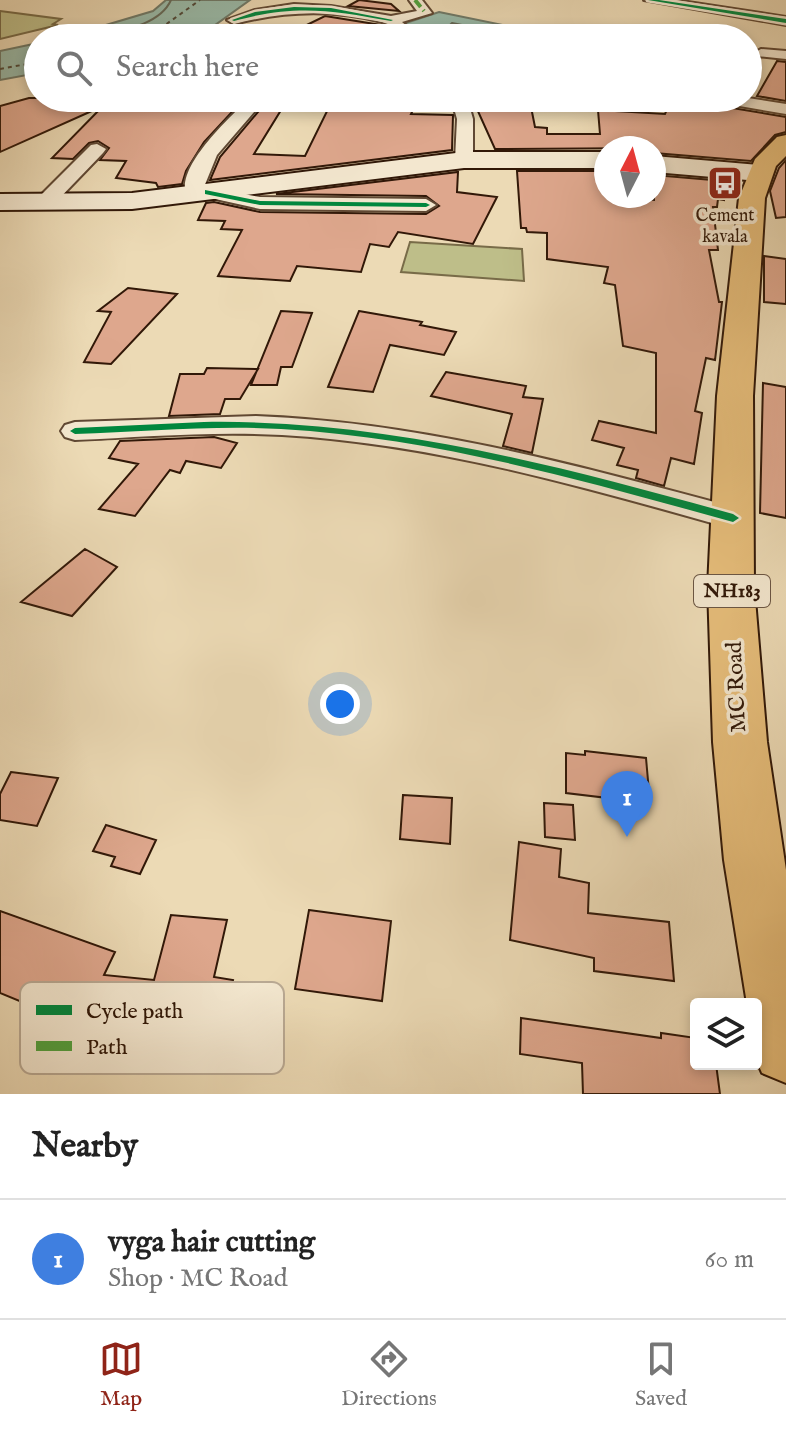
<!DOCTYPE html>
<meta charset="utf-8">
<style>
:root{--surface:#fff;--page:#f2f2f2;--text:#222;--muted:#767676;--line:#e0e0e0;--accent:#8f2418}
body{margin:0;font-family:"IM FELL English",serif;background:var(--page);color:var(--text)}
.controls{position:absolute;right:24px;bottom:24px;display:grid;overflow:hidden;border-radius:8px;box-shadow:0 4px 12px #0003}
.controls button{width:72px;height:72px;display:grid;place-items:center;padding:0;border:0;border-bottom:2px solid var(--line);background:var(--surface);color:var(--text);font:40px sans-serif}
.compass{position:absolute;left:594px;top:136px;width:72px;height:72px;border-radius:50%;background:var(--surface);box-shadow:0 4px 12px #0003;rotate:6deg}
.you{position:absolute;left:340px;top:704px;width:28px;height:28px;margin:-20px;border:6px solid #fff;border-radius:50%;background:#1a73e8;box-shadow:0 0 0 12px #1a73e833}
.badge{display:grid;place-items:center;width:52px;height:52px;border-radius:50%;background:var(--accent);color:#fff;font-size:26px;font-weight:700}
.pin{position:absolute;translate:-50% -66px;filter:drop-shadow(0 2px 4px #0008)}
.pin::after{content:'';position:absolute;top:42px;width:28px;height:24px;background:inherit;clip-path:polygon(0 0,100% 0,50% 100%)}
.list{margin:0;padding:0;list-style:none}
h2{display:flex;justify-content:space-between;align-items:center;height:104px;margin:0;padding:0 32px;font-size:34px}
h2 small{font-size:26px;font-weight:400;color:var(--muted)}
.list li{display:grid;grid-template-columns:52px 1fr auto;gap:24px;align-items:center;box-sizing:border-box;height:120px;padding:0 32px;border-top:2px solid var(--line)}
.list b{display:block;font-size:30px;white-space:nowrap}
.list p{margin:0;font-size:26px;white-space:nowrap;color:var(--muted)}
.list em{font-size:26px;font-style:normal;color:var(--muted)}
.icon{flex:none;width:44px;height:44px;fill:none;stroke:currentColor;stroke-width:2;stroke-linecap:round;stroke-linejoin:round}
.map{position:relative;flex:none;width:786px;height:1094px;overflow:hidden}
.search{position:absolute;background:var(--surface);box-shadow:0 4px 12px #0003;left:24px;right:24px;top:24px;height:88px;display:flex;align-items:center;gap:20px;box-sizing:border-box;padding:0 28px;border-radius:44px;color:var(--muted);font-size:30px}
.sheet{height:224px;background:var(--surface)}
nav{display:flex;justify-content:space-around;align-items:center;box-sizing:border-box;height:112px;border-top:2px solid var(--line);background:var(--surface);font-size:22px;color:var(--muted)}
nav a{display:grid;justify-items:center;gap:4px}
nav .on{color:var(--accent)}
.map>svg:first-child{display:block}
.green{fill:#bebe89;stroke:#786b48;stroke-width:2}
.water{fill:#9ba;stroke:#6f7a69;stroke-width:2}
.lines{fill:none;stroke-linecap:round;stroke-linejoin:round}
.shore{stroke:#656a59;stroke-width:2}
.ferry{stroke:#504939;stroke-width:2;stroke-dasharray:4 4;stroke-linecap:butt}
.building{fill:#dea78d;stroke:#311808;stroke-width:2}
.street-casing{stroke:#604833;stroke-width:4}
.secondary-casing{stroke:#311808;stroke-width:4}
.highway-casing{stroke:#311808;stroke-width:4}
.street{fill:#f3e7cf;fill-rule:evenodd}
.secondary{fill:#f3e7cf;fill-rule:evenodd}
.highway{fill:#e6bd7a;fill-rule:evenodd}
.quiet{stroke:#52a13e;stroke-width:4;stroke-dasharray:9 4;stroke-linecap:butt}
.cycleway-casing{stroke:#f3e7cf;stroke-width:5}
.cycleway{fill:#00873e;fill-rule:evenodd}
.labels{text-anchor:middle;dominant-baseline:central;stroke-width:7;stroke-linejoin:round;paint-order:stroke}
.far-poi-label{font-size:18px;fill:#311808;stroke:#f3e7cf}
.shield{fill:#f3e7cf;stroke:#6b5644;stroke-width:2}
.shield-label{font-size:20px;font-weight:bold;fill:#311808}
.street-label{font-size:22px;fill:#311808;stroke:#f3e7cf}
.key{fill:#f3e7cf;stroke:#b9a993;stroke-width:2}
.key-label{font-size:22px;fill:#311808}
</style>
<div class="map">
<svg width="786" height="1094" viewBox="0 0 786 1094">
<rect width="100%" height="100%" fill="#ecdab5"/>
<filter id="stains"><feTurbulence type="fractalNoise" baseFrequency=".0025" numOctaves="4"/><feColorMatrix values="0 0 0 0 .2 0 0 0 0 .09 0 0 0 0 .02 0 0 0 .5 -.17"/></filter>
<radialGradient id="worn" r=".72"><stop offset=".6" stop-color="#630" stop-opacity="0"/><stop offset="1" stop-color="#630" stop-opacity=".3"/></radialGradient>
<path class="green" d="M0,11L61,19L53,24L58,25L0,39Z
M410,242L522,249L524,281L401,272Z"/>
<path class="water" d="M166,0H250L208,30L186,38H62L153,11Z
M439,12L552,35L547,38H461L391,24H403Z
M38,43V73L0,80V51Z"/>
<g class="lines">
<path class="shore" d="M90,38C116,31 159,27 171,0
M451,38L448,27L452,23L528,38"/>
<path class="ferry" d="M147,38L200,0
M0,69L38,62"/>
</g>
<path class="building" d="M359,0L391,4L399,11L348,6Z
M325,16L381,25L405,38H280Z
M777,61L786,62V101L757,96Z
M29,98H121L112,102L138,107L153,98H245L204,142L186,171L182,184L158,187L156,183L116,178L126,161L100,160L109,148L98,141L89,143L73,159L52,158L103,106L0,152V106Z
M375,98H419L411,114L453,115L452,150L210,180L220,157L268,100L286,102L254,154L305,156L333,99L373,101Z
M472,98H519L520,101L530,102L535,127L547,128V134H600L598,110L665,114L672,98L786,117V132L775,135L751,161L654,153V148L495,149Z
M786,160V217L776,218L770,191L779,168Z
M517,171H606V196L654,200V175L724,181V200L718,199L717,207H713L718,250H709L719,302H722L715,360L706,358L695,411L702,413L694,464L671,458L664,486L636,478L638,470L617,465L624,448L592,440L599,421L656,433V353L623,346L615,285L604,283L608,267L547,259V233L527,232L526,228H521Z
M458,172L457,192L497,197L473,244L398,232L389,247L370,244L361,272L297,266L290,281L218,276L242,230L221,229L225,221L198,220L206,203L214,202L260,212L426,214L439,206L426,196L276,194Z
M764,256L786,259V304L764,302Z
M128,288L177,294L111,364L84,362L111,312L98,311Z
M281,311L312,313L292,367H281L277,385H251Z
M359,311L422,322L420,325L456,332L444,355L390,345L373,392L328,387Z
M207,368L258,369L240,399H225L220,414L169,416L180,374H204Z
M446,372L526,386L523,397L543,399L532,453L503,446L512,414L431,396Z
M763,383L786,387V518L760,513Z
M214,437L237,443L221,468L186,461L180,473L170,470L135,516L99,509L138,464L109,458L120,441Z
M85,549L117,567L72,616L21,602Z
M585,751L646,758L650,803L566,793V753L585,755Z
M11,772L58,778L37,826L0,820V794Z
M403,795L452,798L450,844L400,839Z
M544,803L573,805L575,840L545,837Z
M106,825L156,840L140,874L111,866L115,857L93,851Z
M519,842L561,849L559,877L589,883L588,913L669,922L674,981L594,971V958L510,940Z
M309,910L391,921L382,1001L295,989Z
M0,911L115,952L104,975L154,980L171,915L227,920L214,977L233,980L224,1017L143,1005L142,1010L88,1004L86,1008L43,990L34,1007L0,993Z
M521,1018L661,1038V1033L696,1038V1064H716L720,1094H583L582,1063L520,1054Z"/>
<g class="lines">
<g class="street-casing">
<path id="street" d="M409,0H422L432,13L402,22L421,38C399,38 399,27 382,22C332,9 284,11 234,24L227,20L255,10L294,4L331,6L391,16L417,11Z
M644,0H675L786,17V25Z
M761,49L786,51V59L756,56L754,53Z
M249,98H266L217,155L204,187L260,197L426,199L436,205L426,211L260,209L202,196L187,197C173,168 231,117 249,98Z
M451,98H467L473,119V160L464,165L455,160L457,119Z
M714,98H748L786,104V114L722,103Z
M97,144L106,149L103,153L52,206H38L35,202L38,198L91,145Z
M256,416C419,422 576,465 733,507L744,510L748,518L744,526L733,529C585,487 436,444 282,435C213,431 144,437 75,440L65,437L61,431L65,425L75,422Z"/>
</g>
<g class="secondary-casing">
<path id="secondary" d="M464,152H606V168H464L132,209L0,210V194L132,193Z
M654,156L759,165L772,173L759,181L654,172Z"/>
</g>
<g class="highway-casing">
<path id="highway" d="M786,135V156L776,166L765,198L753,396L754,587L767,742L786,870V1083L762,1073L756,1059V1004H747L724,860L713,742L708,587L717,396L739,198L755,159L777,137Z"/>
</g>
<use href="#street" class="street"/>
<use href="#secondary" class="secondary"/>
<use href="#highway" class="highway"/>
<path class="quiet" d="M415,0L424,11"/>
<g class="cycleway-casing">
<path id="cycleway" d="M648,0H659L786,19V23Z
M294,7L331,8L393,20L391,21C331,10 295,4 234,21L232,20L255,12Z
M205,190L260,201L426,203L430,205L426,207L260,205L205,194Z
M204,422C385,419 560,466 733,514L739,518L733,522C585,481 436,438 281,429C213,425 144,432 75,434L70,431L75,428Z"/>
</g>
<use href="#cycleway" class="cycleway"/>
</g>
<defs>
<g id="bus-square" transform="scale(1.8)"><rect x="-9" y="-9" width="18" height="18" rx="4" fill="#8f2418" stroke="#f3e7cf"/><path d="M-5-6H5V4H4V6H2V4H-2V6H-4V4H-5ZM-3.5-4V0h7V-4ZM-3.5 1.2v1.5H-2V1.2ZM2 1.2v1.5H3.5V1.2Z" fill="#fff"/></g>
</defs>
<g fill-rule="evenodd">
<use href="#bus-square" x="725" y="183"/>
</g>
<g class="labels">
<g class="far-poi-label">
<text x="725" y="216">Cement<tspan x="725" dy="21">kavala</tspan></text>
</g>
<rect class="shield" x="694" y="575" width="76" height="32" rx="6"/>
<g class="shield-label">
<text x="732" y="591">NH183</text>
</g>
<g class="street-label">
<text transform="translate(737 687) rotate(-93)">MC Road</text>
</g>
</g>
<rect x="20" y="982" width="264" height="92" rx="12" class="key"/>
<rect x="36" y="1005" width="36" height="10" fill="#00873e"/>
<rect x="36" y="1041" width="36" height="10" fill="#52a13e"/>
<g class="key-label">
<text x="86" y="1018">Cycle path</text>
<text x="86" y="1054">Path</text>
</g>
<rect width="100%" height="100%" filter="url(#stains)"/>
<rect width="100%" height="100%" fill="url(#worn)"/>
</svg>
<div class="controls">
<button><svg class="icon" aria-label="layers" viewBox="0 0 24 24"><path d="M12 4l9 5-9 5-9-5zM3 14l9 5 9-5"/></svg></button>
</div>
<svg class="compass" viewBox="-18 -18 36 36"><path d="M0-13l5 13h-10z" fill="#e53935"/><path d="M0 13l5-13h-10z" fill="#767676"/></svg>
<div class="you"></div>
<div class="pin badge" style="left:627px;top:837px;background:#3f7fe0">1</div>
<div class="search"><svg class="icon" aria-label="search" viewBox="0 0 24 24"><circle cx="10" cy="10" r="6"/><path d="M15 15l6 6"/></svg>Search here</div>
</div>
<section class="sheet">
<h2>Nearby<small></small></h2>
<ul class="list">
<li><span class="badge" style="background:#3f7fe0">1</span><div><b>vyga hair cutting</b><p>Shop · MC Road</p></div><em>60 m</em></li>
</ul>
</section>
<nav>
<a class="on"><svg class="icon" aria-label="map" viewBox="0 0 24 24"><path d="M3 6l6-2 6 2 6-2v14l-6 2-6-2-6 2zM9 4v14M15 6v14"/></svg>Map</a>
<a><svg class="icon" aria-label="directions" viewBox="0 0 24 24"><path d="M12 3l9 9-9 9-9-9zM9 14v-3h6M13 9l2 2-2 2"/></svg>Directions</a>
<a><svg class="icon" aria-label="saved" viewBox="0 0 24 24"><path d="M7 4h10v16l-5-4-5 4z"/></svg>Saved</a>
</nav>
